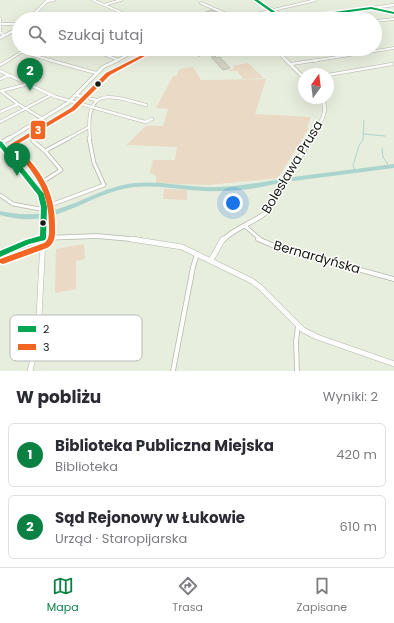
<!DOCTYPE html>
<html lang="pl">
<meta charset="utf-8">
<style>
:root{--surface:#fff;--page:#f2f2f3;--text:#2b2b33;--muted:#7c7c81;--line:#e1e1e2;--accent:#0b8043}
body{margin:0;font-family:Poppins,sans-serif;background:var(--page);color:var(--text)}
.compass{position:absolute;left:298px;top:68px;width:36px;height:36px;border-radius:50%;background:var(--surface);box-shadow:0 4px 16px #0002;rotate:14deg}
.you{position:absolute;left:233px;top:203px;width:14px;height:14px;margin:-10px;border:3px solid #fff;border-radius:50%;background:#1a73e8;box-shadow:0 0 0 6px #1a73e833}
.badge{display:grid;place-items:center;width:26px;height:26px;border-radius:50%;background:var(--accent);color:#fff;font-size:13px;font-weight:700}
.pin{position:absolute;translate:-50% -33px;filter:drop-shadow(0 1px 2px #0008)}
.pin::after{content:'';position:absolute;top:21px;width:14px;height:12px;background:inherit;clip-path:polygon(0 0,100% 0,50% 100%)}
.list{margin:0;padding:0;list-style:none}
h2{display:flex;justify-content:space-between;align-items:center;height:52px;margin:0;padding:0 16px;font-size:17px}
h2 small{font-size:13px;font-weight:400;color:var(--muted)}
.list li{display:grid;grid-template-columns:26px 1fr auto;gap:12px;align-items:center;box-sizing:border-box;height:64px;margin:0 8px 8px;padding:0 8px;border:1px solid var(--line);border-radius:6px}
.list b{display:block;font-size:15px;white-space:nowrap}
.list p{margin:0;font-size:13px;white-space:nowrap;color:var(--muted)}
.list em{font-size:13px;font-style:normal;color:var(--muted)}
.icon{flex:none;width:22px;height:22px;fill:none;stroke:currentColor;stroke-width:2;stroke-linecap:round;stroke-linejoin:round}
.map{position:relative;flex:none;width:394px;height:371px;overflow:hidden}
.search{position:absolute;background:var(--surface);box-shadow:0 4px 16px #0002;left:12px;right:12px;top:12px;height:44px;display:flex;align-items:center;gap:10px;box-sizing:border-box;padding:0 14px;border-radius:22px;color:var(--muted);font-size:15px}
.sheet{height:196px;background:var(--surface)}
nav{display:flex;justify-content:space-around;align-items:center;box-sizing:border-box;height:56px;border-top:1px solid var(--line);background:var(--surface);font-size:11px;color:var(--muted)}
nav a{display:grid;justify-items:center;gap:2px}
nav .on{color:var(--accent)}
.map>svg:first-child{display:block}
.green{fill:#ead9c4}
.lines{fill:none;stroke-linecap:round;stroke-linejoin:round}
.stream{stroke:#acd4ce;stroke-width:1}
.river{fill:#acd4ce;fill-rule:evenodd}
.building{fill:#d6d6c7;stroke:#c3c4b8}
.street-far3-casing{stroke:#b3b8ab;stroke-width:3}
.street-far2-casing{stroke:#b3b8ab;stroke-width:3.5}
.street-far1-casing{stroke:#b3b8ab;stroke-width:4.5}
.street-casing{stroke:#b3b8ab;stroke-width:5.5}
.secondary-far3-casing{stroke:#b3b8ab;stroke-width:3.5}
.secondary-far2-casing{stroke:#b3b8ab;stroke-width:4}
.secondary-far1-casing{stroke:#b3b8ab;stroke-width:5.5}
.secondary-casing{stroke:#b3b8ab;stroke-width:6}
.street-far3{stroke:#fcfcfa;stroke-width:2}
.street-far2{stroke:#fcfcfa;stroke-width:2.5}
.street-far1{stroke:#fcfcfa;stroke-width:3}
.street{stroke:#fcfcfa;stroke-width:4}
.secondary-far3{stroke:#fcfcfa;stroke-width:2.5}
.secondary-far2{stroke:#fcfcfa;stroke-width:3}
.secondary-far1{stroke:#fcfcfa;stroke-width:4}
.secondary{stroke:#fcfcfa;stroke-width:5}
.bus-1-casing{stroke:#fff;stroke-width:3}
.bus-2-casing{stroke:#fff;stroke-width:3}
.bus-1{fill:#00a651;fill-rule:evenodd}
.bus-2{fill:#f26522;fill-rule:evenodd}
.bus-dot{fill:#161a10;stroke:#fff;stroke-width:1.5}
.labels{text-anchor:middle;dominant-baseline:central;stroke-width:3;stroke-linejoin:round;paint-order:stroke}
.street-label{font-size:13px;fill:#161a10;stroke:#fff}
.key{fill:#fff;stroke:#b9bab7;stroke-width:1}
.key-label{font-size:11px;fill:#161a10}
.line-badge{stroke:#fff;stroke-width:1.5}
.badge-label{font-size:11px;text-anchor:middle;font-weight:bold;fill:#fff}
</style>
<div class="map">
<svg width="394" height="371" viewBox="0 0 394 371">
<rect width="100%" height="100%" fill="#e8eede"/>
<path class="green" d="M248,63L264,78L243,79L237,71H228L234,68L233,66Z
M193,67L201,80L266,79L255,114L311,117L307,127L309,128L278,178L208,185L156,183V176L150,172L153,160H175L177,147L126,145L146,126H163L168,109L156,108L173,76H176L180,69Z
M164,189L187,190V200L163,199Z
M84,244L85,259L76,261V289L55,293L56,249Z"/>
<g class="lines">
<path class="stream" d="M364,134L385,136
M382,148L383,157L389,166
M355,170L353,166L359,145L363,140L364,120"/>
<path class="river" d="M394,164V168L293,181L290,179L293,177Z
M281,179L283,180L284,181L283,182C259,189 229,192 204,191C177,190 150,183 123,189C92,196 65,217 33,219C22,220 11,218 0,215V211C11,213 22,215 33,214C65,212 92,192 123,185C150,179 178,186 205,187C231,188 256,183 281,179Z"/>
</g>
<path class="building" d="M211,10L223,15L211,19L200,14Z
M215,56L216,58L220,57L230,68L223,70L211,57Z"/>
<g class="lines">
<g class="street-far3-casing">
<path id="street-far3" d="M93,0L136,19
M201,3L238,19
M104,5L121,0
M0,18V33L4,35
M247,19L256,14L316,0
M375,21L394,19
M1,24H19
M90,49L116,59
M192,49L199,55
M22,52L53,61
M7,61L26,49
M312,61L394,48"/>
</g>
<g class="street-far2-casing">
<path id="street-far2" d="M49,60L96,73
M291,64L318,60
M0,65L9,60
M0,71L56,97L145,122L152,119
M328,75L392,64
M0,79L9,75
M1,91L18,104L43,119
M1,91L28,84
M76,95L96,100
M0,112L18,104
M0,122L51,95
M67,139L89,127
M90,139C85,87 106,94 146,105"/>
</g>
<g class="street-far1-casing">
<path id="street-far1" d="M33,141L45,151
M36,186L61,170L45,151L69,138
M0,195L13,204L40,209L104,185L94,163L89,138
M245,226L261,240"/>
</g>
<g class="street-casing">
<path id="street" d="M258,239L277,247L394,279
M173,371L193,267L197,254
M297,371L296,341L298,326"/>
</g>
<g class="secondary-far3-casing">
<path id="secondary-far3" d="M256,0L285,17
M47,1L54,0
M373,9L394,13
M29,19L48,0
M289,19L394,5
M0,38L19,28
M275,49L287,61
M116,61L139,49"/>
</g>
<g class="secondary-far2-casing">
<path id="secondary-far2" d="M286,60L304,78
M8,139L68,103L103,67L118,60
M310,139C318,126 330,113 322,98"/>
</g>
<g class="secondary-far1-casing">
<path id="secondary-far1" d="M0,143L38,189C46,205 43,222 42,240
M1,143L10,138
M35,240L43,238L97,236L141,240
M223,240C236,227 254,223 268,211L311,138"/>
</g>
<g class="secondary-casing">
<path id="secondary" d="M131,239L182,247L252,281L260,287L303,330L317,337L394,364
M0,254L39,239
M211,260L223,239
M30,371L38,337L43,239"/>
</g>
<use href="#street-far3" class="street-far3"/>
<use href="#street-far2" class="street-far2"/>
<use href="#street-far1" class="street-far1"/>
<use href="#street" class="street"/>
<use href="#secondary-far3" class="secondary-far3"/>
<use href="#secondary-far2" class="secondary-far2"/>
<use href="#secondary-far1" class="secondary-far1"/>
<use href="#secondary" class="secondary"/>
<g class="bus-1-casing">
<path id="bus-1" d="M254,0H258L284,18L281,19Z
M371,7L394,12V14L371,9L297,19H287L289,18Z
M0,141L2,142L44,194L47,207L46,238L45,240L29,244L0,257V251L26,240L40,236L41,207L38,195L0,147Z"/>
</g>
<g class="bus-2-casing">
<path id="bus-2" d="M142,55L145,56L110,75L75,110L16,145C40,171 55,189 55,226C55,234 56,243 47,248L3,264L0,263V259L44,243C50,239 49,232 49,226C49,189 34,173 11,146L10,145L11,144L71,108L106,73Z"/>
</g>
<use href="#bus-1" class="bus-1"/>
<use href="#bus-2" class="bus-2"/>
</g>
<g class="bus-dot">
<circle cx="98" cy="84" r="3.5"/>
<circle cx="43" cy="223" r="3.5"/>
</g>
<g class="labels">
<g class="street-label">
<text transform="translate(292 167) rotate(-59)">Bolesława Prusa</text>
<text transform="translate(317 257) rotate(16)">Bernardyńska</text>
</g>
</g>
<rect x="10" y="315" width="132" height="46" rx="6" class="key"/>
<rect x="18" y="326" width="18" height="6" fill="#00a651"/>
<rect x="18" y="344" width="18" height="6" fill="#f26522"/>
<g class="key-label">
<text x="43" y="333">2</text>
<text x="43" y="351">3</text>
</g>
<rect class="line-badge" x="30" y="120" width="16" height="20" rx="4" fill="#f26522"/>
<g class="badge-label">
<text x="38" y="134">3</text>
</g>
</svg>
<svg class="compass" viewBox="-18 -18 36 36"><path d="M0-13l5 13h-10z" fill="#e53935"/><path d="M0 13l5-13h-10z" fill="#7c7c81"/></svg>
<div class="you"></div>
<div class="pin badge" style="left:17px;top:176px">1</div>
<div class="pin badge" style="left:30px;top:91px">2</div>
<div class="search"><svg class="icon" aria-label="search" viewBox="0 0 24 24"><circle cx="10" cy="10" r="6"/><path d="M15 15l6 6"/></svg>Szukaj tutaj</div>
</div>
<section class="sheet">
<h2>W pobliżu<small>Wyniki: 2</small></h2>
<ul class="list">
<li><span class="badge">1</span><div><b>Biblioteka Publiczna Miejska</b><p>Biblioteka</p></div><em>420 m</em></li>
<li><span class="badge">2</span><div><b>Sąd Rejonowy w Łukowie</b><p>Urząd · Staropijarska</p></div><em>610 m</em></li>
</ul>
</section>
<nav>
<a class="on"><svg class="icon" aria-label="map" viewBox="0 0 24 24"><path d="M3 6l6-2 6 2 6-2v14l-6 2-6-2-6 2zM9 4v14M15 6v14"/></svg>Mapa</a>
<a><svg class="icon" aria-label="directions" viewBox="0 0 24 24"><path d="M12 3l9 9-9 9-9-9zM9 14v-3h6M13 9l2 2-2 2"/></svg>Trasa</a>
<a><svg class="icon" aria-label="saved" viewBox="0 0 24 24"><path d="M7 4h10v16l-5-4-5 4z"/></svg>Zapisane</a>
</nav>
